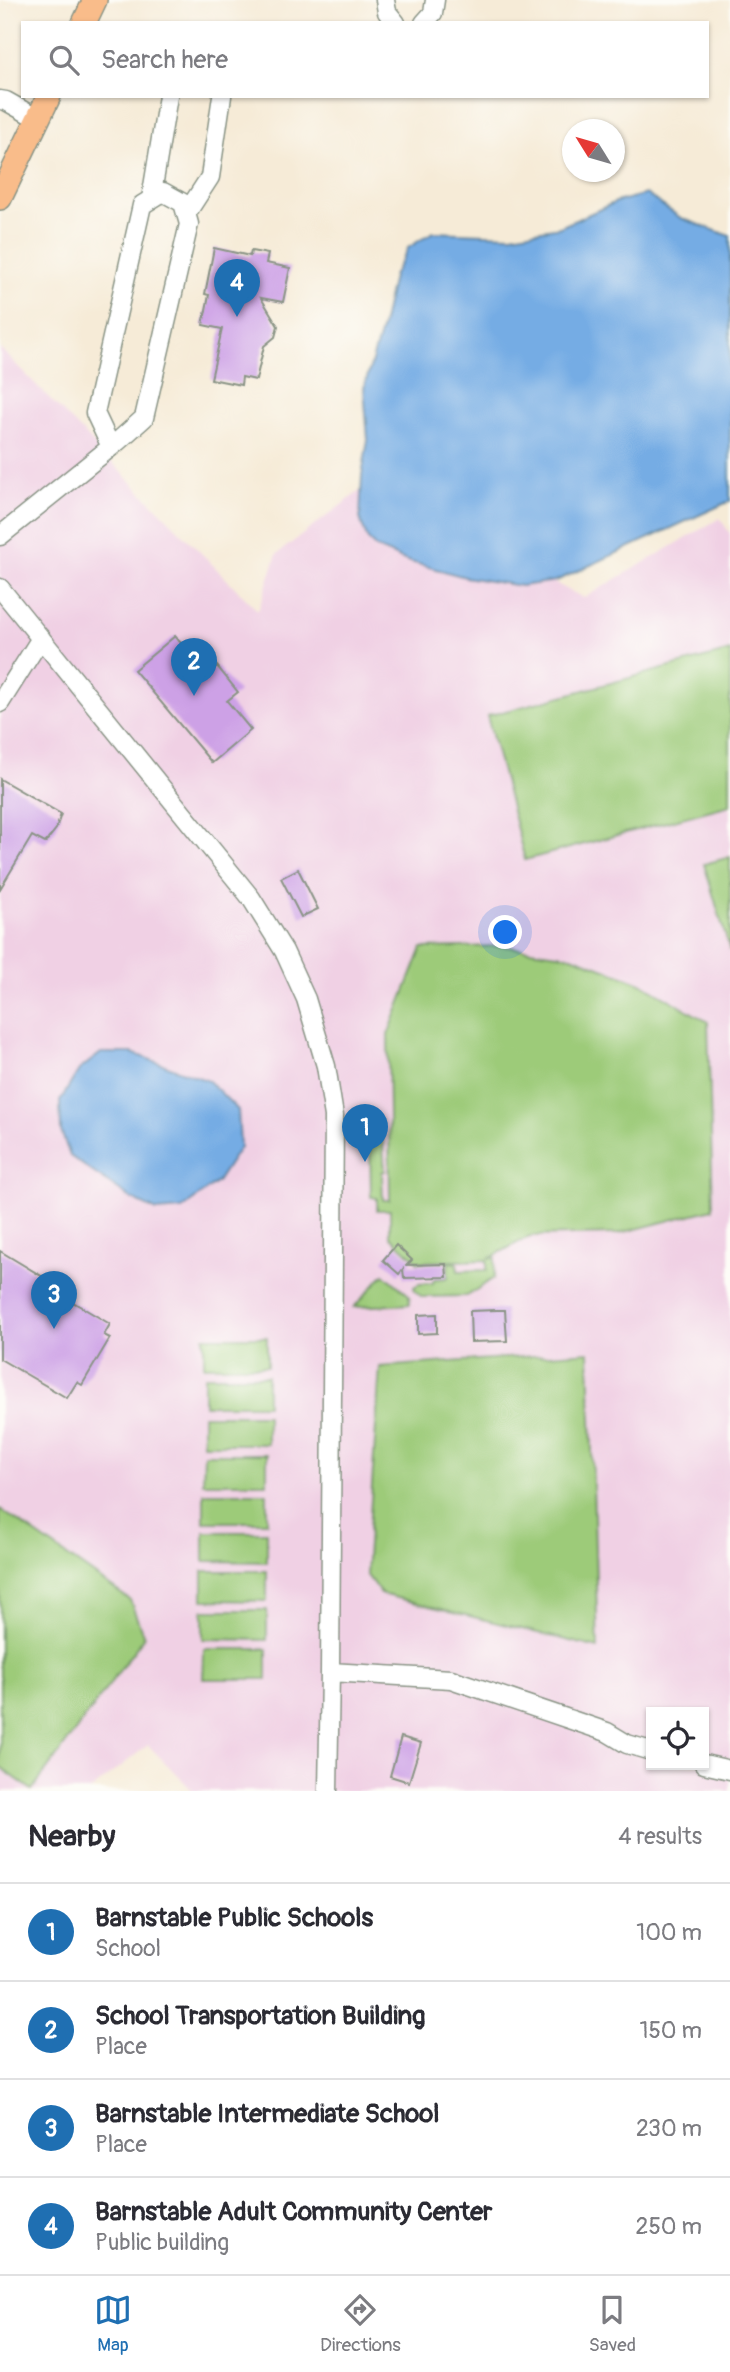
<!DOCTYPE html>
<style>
:root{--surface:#fff;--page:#f7f7f7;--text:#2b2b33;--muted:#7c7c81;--line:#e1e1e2;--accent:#1f6fb2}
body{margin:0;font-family:Pangolin,sans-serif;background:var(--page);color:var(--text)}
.controls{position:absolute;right:21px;bottom:21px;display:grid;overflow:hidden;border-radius:0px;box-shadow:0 2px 5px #0004}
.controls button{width:63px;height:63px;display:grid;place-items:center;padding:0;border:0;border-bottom:2px solid var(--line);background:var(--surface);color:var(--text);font:35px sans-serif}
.compass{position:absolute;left:562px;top:119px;width:63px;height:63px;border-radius:50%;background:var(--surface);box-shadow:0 2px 5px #0004;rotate:307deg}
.you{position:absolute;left:506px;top:933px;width:24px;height:24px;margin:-18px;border:5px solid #fff;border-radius:50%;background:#1a73e8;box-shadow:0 0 0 10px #1a73e833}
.badge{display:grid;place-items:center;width:46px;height:46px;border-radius:50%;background:var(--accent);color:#fff;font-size:23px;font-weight:700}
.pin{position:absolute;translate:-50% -58px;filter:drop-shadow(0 2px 4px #0008)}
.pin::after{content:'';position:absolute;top:37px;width:24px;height:21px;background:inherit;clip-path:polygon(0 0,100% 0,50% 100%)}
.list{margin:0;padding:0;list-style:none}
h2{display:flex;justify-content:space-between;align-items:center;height:91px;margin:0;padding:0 28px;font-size:30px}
h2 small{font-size:23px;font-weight:400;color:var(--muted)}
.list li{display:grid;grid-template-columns:46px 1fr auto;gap:21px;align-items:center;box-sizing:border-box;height:98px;padding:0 28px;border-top:2px solid var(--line)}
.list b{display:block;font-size:26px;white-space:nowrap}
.list p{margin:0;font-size:23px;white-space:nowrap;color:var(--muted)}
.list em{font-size:23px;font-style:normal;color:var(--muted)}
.icon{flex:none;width:38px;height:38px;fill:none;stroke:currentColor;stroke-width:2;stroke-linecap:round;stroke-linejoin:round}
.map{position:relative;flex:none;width:730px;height:1791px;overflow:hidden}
.search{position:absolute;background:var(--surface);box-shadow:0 2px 5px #0004;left:21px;right:21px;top:21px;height:77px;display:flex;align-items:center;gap:18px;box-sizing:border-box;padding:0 24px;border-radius:0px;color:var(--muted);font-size:26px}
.sheet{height:483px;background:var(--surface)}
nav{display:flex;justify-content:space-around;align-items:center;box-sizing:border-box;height:98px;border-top:2px solid var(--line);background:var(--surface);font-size:19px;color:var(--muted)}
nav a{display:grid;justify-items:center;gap:4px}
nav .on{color:var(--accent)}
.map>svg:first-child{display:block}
.built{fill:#f0d0e4;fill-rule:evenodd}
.green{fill:#9dcb79;stroke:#5e8456;stroke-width:2}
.water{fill:#75ace4;stroke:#4a748c;stroke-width:2}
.building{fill:#cda1e6}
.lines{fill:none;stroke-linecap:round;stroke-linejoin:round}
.minor-casing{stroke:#8a9486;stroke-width:21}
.major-casing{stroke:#8a9486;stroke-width:26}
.minor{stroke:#fff;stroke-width:18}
.major{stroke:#f9bc8a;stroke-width:23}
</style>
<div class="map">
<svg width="730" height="1791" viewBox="0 0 730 1791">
<rect width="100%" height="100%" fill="#fdfcf7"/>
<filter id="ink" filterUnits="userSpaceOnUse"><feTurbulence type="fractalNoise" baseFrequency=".0143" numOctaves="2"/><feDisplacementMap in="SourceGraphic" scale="14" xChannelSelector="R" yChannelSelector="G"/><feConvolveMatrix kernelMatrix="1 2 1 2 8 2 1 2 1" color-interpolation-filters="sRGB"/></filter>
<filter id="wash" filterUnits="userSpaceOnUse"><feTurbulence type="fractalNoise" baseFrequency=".00686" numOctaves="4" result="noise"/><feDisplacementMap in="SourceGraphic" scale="28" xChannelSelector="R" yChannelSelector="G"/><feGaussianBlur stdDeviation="1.57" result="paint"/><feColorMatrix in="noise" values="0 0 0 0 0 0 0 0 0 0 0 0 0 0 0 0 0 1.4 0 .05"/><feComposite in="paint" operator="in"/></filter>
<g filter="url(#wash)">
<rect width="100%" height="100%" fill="#f6ebd7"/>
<path class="built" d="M0,348L258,611L277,554L365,487L584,598L720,518L730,534V1791H193L148,1745L90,1791H0ZM651,1712H704V1765H651Z"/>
<path class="green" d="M730,651V805L525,860L487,716Z
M730,857V951L704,864Z
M502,946L572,956L641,983L708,1022L713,1209L617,1234L530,1236L488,1259L495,1257L494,1278L467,1296L422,1297L415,1291L414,1287L419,1284L433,1283L434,1279L448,1278V1262L457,1263L458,1271L487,1270V1260L418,1262L390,1236V1210H377V1198L371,1197L370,1145L378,1119L381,1121L385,1171L382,1172L383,1200H390L388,1035L422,948Z
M384,1274L409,1295L410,1304L354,1307Z
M204,1337H267V1366H204Z
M589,1352L598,1648L381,1594L366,1574L380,1367Z
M204,1376H267V1405H204Z
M203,1415H267V1444H203Z
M204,1454H267V1483H203Z
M204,1493H267V1522H204Z
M0,1509L130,1600L144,1637L32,1790L0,1767Z
M204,1532H267V1562L204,1561Z
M203,1571H267V1601L203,1600Z
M203,1610H267V1640L203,1639Z
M204,1649H267V1679H203Z"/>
<path class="water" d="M646,194L681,218L730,236V501L556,581L521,586L465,577L407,561L376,548L368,540L363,528L360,518L362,475L368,440L364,388L382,327L393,276L408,248L433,232L511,235L560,227L616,202Z
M101,1053H132L209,1081L238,1110L240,1147L217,1182L182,1209L157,1211L130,1198L70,1156L61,1131L60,1101L79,1070Z"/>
<g id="blocks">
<path class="building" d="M214,248L250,256L251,251L268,254L266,263L290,268L283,302L261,298L278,326L275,337L264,346L256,380L242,377L241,385L211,379L222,329L203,325L209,295L205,294Z
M175,636L207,674L217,666L238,692L227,701L251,730L212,763L134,670Z
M0,779L61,814L56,829L45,843L32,836L0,889Z
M298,869L318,909L301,917L281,878Z
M396,1245L412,1260L407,1265L446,1264L447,1277L404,1278L403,1269L399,1274L383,1260Z
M0,1251L43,1277L41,1283L110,1324L104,1335L110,1338L82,1385L77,1382L67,1398L0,1359Z
M497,1310H505L507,1341L471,1342L470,1311Z
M437,1314V1333L418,1334V1315Z
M401,1737L421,1743L409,1782L390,1776Z"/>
</g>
</g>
<g filter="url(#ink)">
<use href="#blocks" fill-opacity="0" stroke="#8a9486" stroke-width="2"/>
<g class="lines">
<g class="minor-casing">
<path id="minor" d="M385,0L387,12L396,23
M424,23L433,13L435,0
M0,100L6,101L38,119
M151,199L168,96
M186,214L210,177L222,96
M0,536L111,447L116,443L144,418L189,224L183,203L163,192L142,205L95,413L111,447
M0,588L251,898L284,951L306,999L326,1066L334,1116L330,1672L451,1679L607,1732L627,1744L651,1751
M0,703L41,638
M704,1764L730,1770
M328,1791L330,1672"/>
</g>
<g class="major-casing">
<path id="major" d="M84,23L95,0
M0,198L49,96"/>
</g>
<use href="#minor" class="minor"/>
<use href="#major" class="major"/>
</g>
</g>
</svg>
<div class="controls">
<button><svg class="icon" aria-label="locate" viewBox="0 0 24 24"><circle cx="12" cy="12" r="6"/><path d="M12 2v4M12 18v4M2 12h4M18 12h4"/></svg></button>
</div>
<svg class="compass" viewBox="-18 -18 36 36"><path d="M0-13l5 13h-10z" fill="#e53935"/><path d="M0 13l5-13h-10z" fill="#7c7c81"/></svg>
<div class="you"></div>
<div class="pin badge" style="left:365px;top:1162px">1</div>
<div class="pin badge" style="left:194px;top:696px">2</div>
<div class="pin badge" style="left:54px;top:1329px">3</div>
<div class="pin badge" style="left:237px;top:317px">4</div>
<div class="search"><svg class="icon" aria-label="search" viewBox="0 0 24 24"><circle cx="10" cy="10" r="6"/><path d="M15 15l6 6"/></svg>Search here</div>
</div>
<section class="sheet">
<h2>Nearby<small>4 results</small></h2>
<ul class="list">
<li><span class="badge">1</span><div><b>Barnstable Public Schools</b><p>School</p></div><em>100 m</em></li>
<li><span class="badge">2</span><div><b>School Transportation Building</b><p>Place</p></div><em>150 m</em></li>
<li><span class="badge">3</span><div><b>Barnstable Intermediate School</b><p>Place</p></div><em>230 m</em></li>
<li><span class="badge">4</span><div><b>Barnstable Adult Community Center</b><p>Public building</p></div><em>250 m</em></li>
</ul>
</section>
<nav>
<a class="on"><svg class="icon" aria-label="map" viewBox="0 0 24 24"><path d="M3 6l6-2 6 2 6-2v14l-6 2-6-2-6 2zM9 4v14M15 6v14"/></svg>Map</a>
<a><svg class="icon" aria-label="directions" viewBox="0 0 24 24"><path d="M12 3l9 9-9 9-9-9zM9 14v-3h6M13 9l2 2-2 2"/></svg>Directions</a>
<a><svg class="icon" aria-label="saved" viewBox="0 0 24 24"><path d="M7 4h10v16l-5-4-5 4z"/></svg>Saved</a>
</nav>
